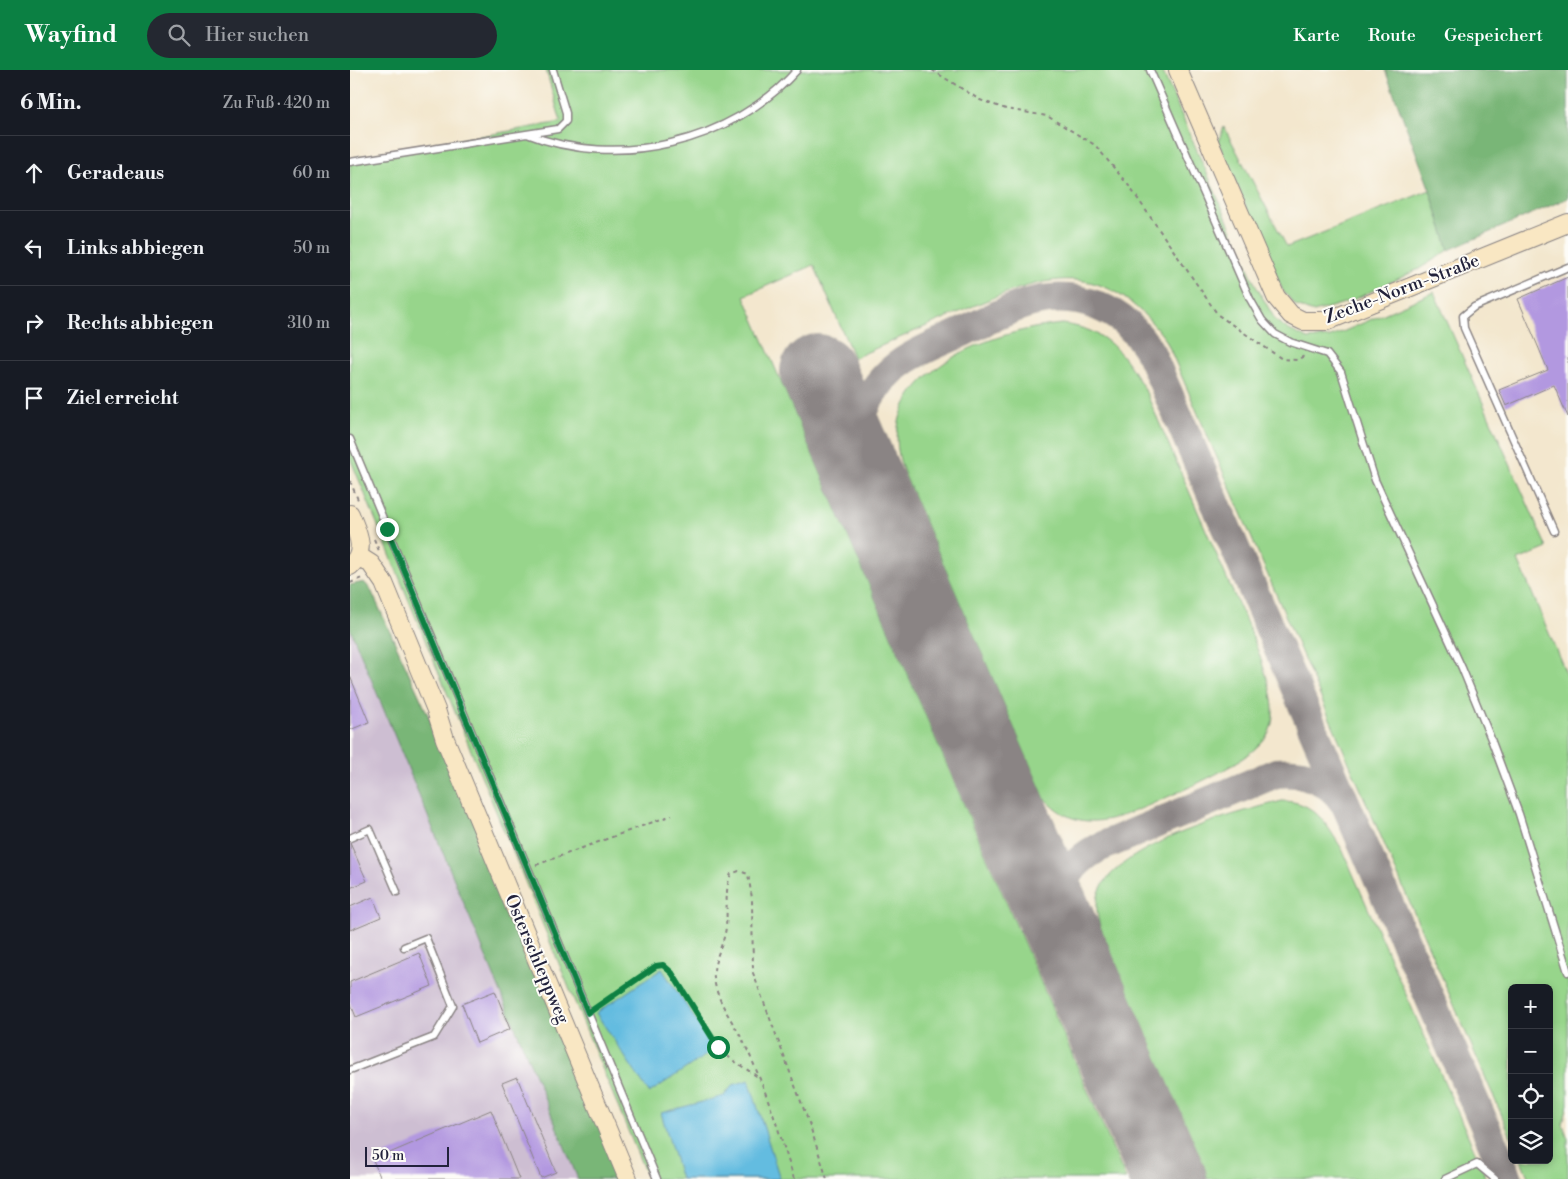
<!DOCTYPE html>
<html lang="de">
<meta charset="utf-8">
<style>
:root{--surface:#171b24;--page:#242831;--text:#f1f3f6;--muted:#9ea1a6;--line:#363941;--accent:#0b8043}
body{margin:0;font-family:"Libre Bodoni",serif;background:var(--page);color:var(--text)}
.controls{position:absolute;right:15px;bottom:15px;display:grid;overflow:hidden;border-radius:8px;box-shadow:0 2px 8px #0003}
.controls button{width:45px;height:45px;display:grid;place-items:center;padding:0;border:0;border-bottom:1px solid var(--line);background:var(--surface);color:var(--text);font:25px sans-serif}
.scale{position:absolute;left:15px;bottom:12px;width:84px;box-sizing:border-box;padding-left:5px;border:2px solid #22223b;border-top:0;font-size:14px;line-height:18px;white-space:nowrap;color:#22223b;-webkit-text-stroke:4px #fdfcf7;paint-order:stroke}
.stop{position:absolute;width:15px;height:15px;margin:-11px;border:4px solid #0b8043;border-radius:50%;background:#fff}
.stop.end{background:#0b8043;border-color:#fff;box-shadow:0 1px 5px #0008}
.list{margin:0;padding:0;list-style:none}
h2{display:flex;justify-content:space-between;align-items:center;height:65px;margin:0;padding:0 20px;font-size:21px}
h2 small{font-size:16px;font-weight:400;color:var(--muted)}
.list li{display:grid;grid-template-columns:32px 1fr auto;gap:15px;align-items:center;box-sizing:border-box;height:75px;padding:0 20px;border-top:1px solid var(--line)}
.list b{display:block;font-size:19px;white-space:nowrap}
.list em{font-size:16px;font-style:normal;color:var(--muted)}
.icon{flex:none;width:28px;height:28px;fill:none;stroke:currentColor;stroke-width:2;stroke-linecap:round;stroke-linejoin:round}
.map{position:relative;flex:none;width:1218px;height:1109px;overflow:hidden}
header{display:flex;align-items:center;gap:30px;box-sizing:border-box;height:70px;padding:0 25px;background:var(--accent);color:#fff}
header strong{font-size:24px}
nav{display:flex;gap:28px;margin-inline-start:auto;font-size:18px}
.search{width:350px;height:45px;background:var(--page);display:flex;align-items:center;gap:12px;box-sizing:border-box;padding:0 18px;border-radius:28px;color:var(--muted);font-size:19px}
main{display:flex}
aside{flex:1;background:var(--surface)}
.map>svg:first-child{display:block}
.industrial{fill:#cdbed2}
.green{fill:#97d58b;stroke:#5c7c63}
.forest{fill:#79b677;stroke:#4e6c59}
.water{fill:#63bce0;stroke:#426f8e}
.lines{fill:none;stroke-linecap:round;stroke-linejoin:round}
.taxiway{stroke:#8a8484;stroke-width:30}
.runway{stroke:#8a8484;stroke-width:76}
.building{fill:#b298e0}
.lane-casing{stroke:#8a8484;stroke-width:9}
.secondary-casing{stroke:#8a8484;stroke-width:20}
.path{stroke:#8a8484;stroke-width:2;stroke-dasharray:4 4;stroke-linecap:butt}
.lane{stroke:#fff;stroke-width:6}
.secondary{stroke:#f9e7c3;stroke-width:18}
.route{stroke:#0b8043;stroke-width:6}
.labels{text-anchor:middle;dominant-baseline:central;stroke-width:4;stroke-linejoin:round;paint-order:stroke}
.street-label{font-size:18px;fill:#22223b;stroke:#fdfcf7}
</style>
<header>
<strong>Wayfind</strong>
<div class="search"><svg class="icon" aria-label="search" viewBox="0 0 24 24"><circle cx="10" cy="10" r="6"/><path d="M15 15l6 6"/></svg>Hier suchen</div>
<nav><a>Karte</a><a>Route</a><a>Gespeichert</a></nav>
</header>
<main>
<aside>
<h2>6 Min.<small>Zu Fuß · 420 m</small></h2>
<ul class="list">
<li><svg class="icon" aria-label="ahead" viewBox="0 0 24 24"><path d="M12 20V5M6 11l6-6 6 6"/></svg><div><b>Geradeaus</b></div><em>60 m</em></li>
<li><svg class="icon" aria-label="left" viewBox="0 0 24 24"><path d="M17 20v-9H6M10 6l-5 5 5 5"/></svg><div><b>Links abbiegen</b></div><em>50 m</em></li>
<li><svg class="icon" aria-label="right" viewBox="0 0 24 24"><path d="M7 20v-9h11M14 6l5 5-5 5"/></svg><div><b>Rechts abbiegen</b></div><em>310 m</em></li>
<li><svg class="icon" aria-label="arrive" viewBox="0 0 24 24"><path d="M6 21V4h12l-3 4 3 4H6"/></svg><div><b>Ziel erreicht</b></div></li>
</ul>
</aside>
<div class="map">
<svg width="1218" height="1109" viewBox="0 0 1218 1109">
<rect width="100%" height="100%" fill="#fdfcf7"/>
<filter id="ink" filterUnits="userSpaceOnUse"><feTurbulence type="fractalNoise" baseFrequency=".02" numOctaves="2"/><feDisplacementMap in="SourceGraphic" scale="10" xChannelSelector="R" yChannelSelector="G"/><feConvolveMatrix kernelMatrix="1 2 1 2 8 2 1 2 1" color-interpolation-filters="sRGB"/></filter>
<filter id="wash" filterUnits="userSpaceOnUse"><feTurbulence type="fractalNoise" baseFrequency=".0096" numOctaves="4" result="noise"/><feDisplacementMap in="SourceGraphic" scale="20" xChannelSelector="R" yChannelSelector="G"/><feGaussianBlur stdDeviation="1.12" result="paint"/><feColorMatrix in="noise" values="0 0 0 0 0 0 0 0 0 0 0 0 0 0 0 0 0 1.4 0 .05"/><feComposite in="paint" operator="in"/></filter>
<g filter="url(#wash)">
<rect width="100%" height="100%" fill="#f3e7ce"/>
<path class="industrial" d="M0,558L167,962L228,1109H0Z"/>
<path class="green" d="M196,0H812L906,216L926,251L939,260L958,269L981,267L1084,222L1197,478L1168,490L1218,608V1034L1213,1054L1218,1069V1109H1179L1171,1090H1199V918H1162V1069L816,270C752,185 697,204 612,241C576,256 540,272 504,288L464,195L394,226L776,1109H298L0,388V89L211,52Z
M874,57L937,177L1080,120L1099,180L1069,199L1001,231L964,242L946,236L933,221L868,72Z
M713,254C759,260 773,284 795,320C821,379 846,438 872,497C884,526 899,555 909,584C916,605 930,640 919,662C904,692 832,720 802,734C762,751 728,764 695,729L554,403C517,307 638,260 713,254Z
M932,731C965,731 976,754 992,779L1137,1109H858L750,856C746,843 745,828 752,816C778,772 885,743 932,731Z"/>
<path class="forest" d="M1035,0H1218V128L1099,180L1080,120Z
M14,512L21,520L100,693L272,1109H228L0,558V515Z"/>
<path class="water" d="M312,899L365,979L299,1023L246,943Z
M399,1010L430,1109H331L311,1043L374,1026L383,1015Z"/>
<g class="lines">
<path class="taxiway" d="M517,413C510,385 505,358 518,331C538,291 575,279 613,262C633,252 654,241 675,234C726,218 775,238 801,284L1158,1109
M718,877C704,835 705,801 748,778L926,703C953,700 979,709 994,732"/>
<path class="runway" d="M468,302L819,1109"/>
</g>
<g id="blocks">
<path class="building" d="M1218,207V347L1204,315L1156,336L1149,320L1198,300L1168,229Z
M0,606L19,652L0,660Z
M0,773L17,811L0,818Z
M23,827L31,847L0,860V837Z
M69,883L82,916L6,947L0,932V912Z
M145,921L160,959L127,973L112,934Z
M167,1007L206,1102L191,1108L152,1013Z
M141,1040L169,1109H31L23,1090Z"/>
</g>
</g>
<g filter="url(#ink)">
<use href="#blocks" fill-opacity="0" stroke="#8a8484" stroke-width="1"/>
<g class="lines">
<g class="lane-casing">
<path id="lane" d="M800,0L900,229L912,250L925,264L940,272L977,284L991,302L1025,410L1112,598L1141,669L1169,744L1218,902
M177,64C267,100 382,73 447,0
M0,92L208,59L216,51V43L203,0
M0,369L307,1109
M1204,461L1114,258L1113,246L1124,237L1218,197
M0,768L20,759L47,822
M0,1000L84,967L103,936L76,868L54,877
M1095,1109L1127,1094L1145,1109"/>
</g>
<g class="secondary-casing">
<path id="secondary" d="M828,0L926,227L941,245L953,251H977L1218,153
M0,444C7,462 18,481 0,496
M10,487L21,494L34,513L86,640L95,669L278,1109"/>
</g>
<path class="path" d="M582,0L630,30L656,39L697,46L745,75L779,116L868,245L932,289L947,290L954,286
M0,411L9,432
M24,469L30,483
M0,513L12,508
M186,795L322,745
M246,938L306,896L313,895L322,903L368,977L381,989L408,1007
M444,1109C430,1064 416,1019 396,977C385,953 367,934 364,908C362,890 375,874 376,856C378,839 374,820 381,804L389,801L398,804L402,828L403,903L460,1056L477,1109"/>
<use href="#lane" class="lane"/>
<use href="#secondary" class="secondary"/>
</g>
</g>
<g class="lines" filter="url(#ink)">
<path class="route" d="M37,459L238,943L306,896L313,895L322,903L368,977"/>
</g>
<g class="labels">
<g class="street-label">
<text transform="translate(1052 219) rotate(-21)">Zeche-Norm-Straße</text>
<text transform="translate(187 889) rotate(67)">Osterschleppweg</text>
</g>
</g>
</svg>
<div class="controls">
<button>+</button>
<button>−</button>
<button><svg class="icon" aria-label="locate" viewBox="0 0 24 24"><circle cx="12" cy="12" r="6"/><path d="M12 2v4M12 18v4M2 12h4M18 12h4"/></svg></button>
<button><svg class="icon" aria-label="layers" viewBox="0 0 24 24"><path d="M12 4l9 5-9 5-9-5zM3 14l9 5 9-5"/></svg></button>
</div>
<div class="scale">50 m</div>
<div class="stop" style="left:368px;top:977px"></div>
<div class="stop end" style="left:37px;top:459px"></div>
</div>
</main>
